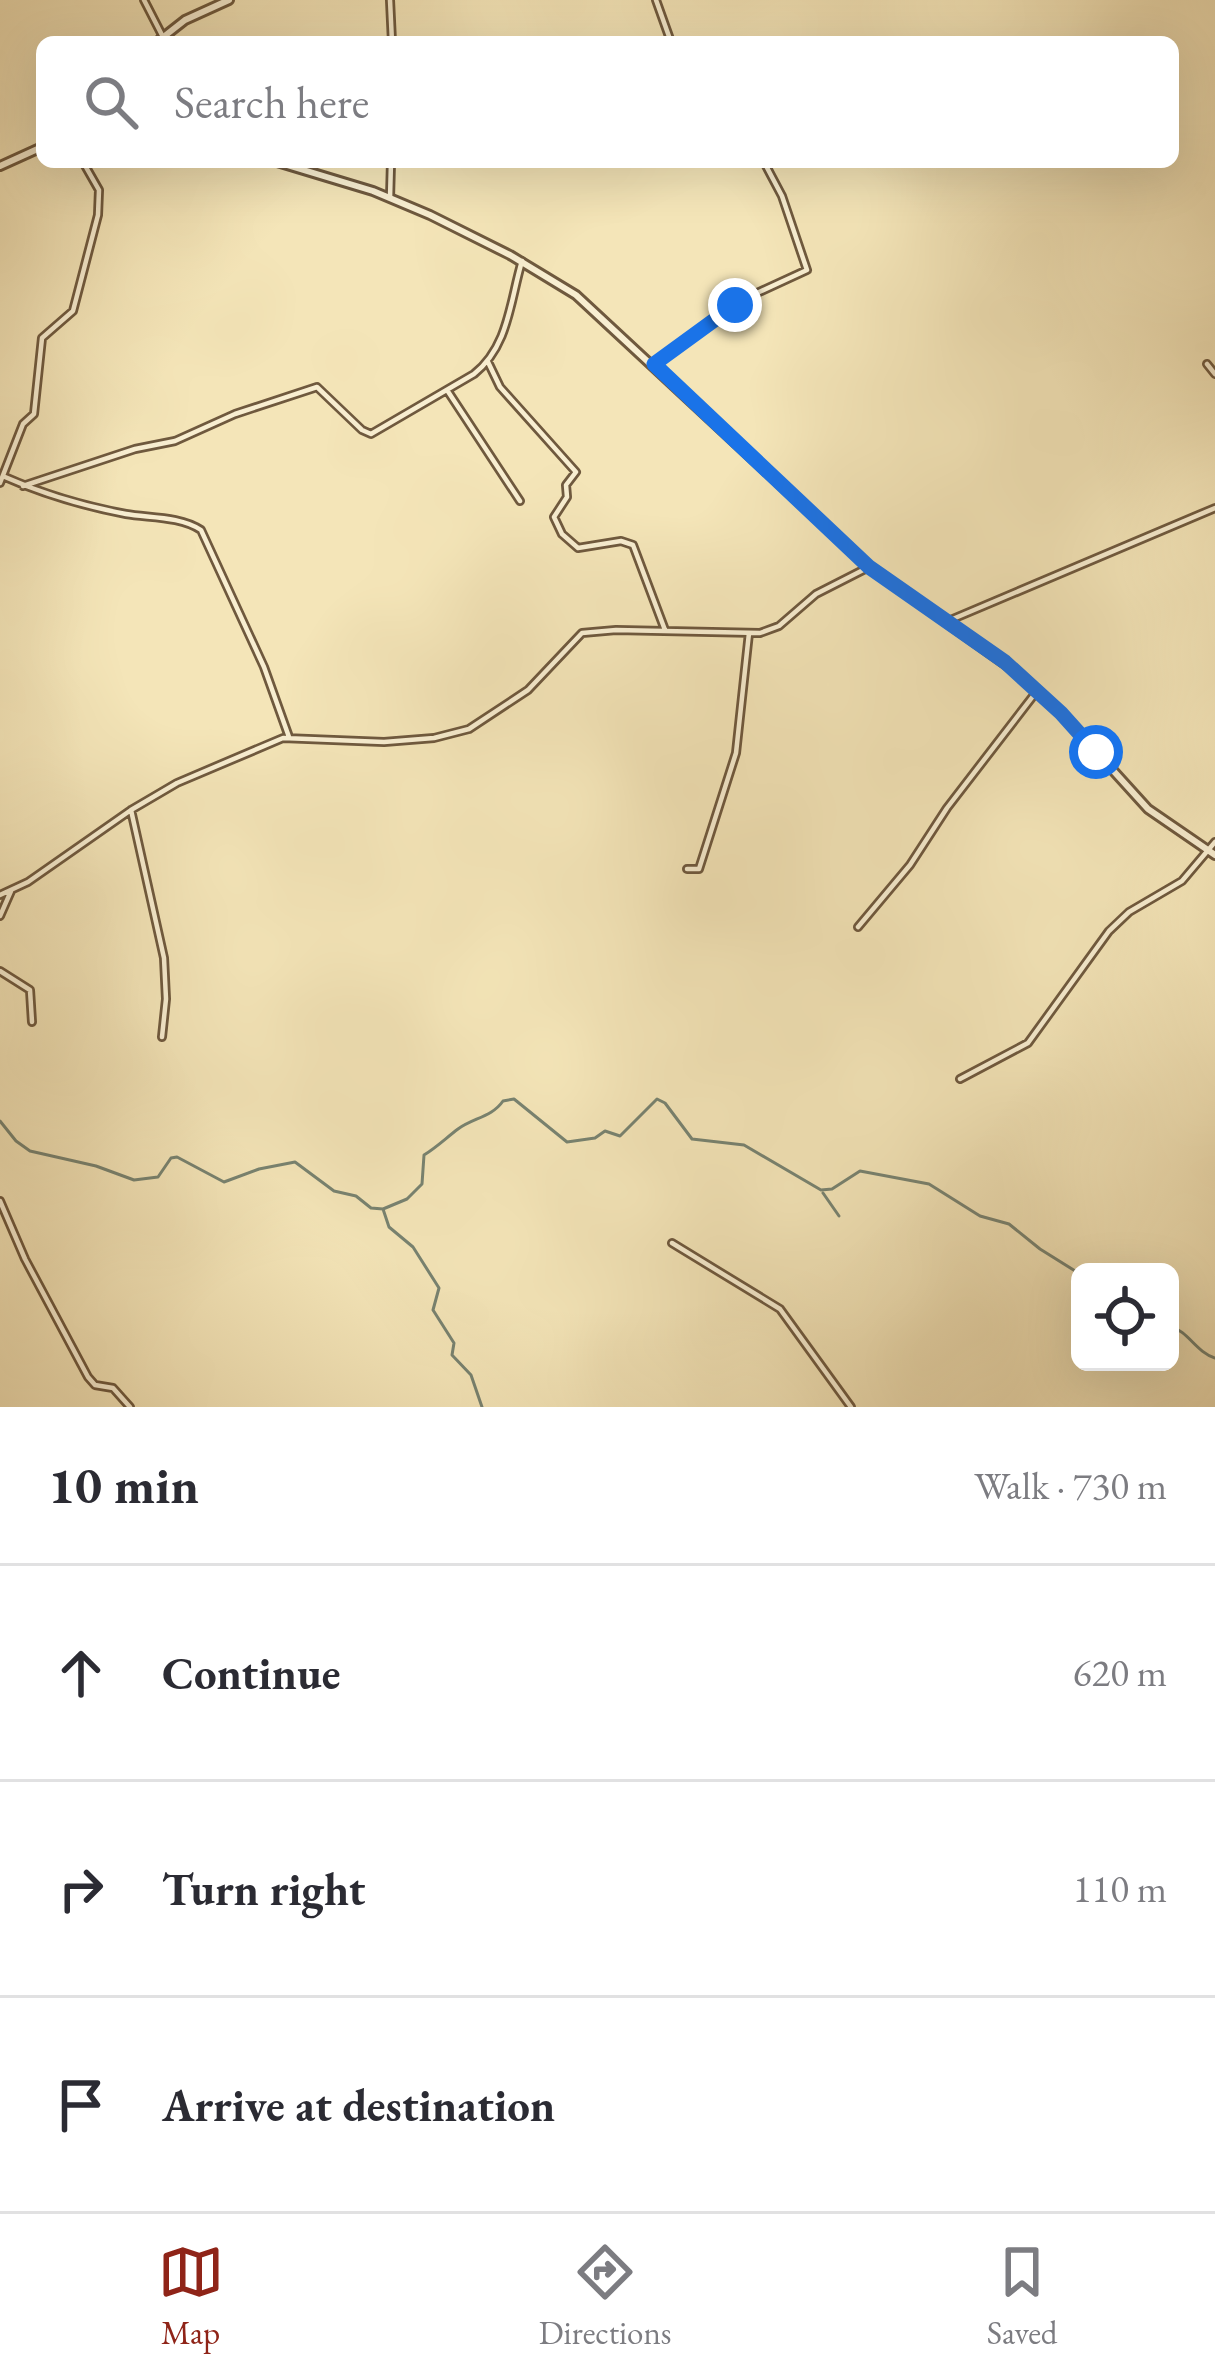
<!DOCTYPE html>
<meta charset="utf-8">
<style>
:root{--surface:#fff;--page:#f2f2f3;--text:#2b2b33;--muted:#7c7c81;--line:#e1e1e2;--accent:#8f2418}
body{margin:0;font-family:"EB Garamond",serif;background:var(--page);color:var(--text)}
.controls{position:absolute;right:36px;bottom:36px;display:grid;overflow:hidden;border-radius:18px;box-shadow:0 12px 48px #0002}
.controls button{width:108px;height:108px;display:grid;place-items:center;padding:0;border:0;border-bottom:3px solid var(--line);background:var(--surface);color:var(--text);font:60px sans-serif}
.stop{position:absolute;width:36px;height:36px;margin:-27px;border:9px solid #1a73e8;border-radius:50%;background:#fff}
.stop.end{background:#1a73e8;border-color:#fff;box-shadow:0 3px 12px #0008}
.list{margin:0;padding:0;list-style:none}
h2{display:flex;justify-content:space-between;align-items:center;height:156px;margin:0;padding:0 48px;font-size:51px}
h2 small{font-size:39px;font-weight:400;color:var(--muted)}
.list li{display:grid;grid-template-columns:78px 1fr auto;gap:36px;align-items:center;box-sizing:border-box;height:216px;padding:0 48px;border-top:3px solid var(--line)}
.list b{display:block;font-size:45px;white-space:nowrap}
.list em{font-size:39px;font-style:normal;color:var(--muted)}
.icon{flex:none;width:66px;height:66px;fill:none;stroke:currentColor;stroke-width:2;stroke-linecap:round;stroke-linejoin:round}
.map{position:relative;flex:none;width:1215px;height:1407px;overflow:hidden}
.search{position:absolute;background:var(--surface);box-shadow:0 12px 48px #0002;left:36px;right:36px;top:36px;height:132px;display:flex;align-items:center;gap:30px;box-sizing:border-box;padding:0 42px;border-radius:18px;color:var(--muted);font-size:45px}
.sheet{height:804px;background:var(--surface)}
nav{display:flex;justify-content:space-around;align-items:center;box-sizing:border-box;height:168px;border-top:3px solid var(--line);background:var(--surface);font-size:33px;color:var(--muted)}
nav a{display:grid;justify-items:center;gap:6px}
nav .on{color:var(--accent)}
.map>svg:first-child{display:block}
.lines{fill:none;stroke-linecap:round;stroke-linejoin:round}
.stream{stroke:#788371;stroke-width:3}
.minor-casing{stroke:#6f593e;stroke-width:10}
.tertiary-casing{stroke:#6f593e;stroke-width:12}
.minor{stroke:#f8eed1;stroke-width:4.5}
.tertiary{stroke:#f8eed1;stroke-width:6}
.route{stroke:#1a73e8;stroke-width:15}
</style>
<div class="map">
<svg width="1215" height="1407" viewBox="0 0 1215 1407">
<rect width="100%" height="100%" fill="#f4e5b8"/>
<filter id="stains"><feTurbulence type="fractalNoise" baseFrequency=".00167" numOctaves="4"/><feColorMatrix values="0 0 0 0 .2 0 0 0 0 .09 0 0 0 0 .02 0 0 0 .5 -.17"/></filter>
<radialGradient id="worn" r=".72"><stop offset=".6" stop-color="#630" stop-opacity="0"/><stop offset="1" stop-color="#630" stop-opacity=".3"/></radialGradient>
<g class="lines">
<path class="stream" d="M0,1121L16,1141L30,1151L96,1166L134,1180L158,1177L171,1158L177,1157L224,1182L259,1169L295,1162L334,1191L356,1196L371,1208L383,1209L389,1227L413,1247L439,1288L433,1310L454,1343L452,1355L471,1375L482,1407
M823,1193L839,1216
M383,1209L407,1199L422,1184L424,1155C437,1147 446,1138 458,1129C473,1118 492,1117 503,1101L514,1099L567,1142L595,1138L605,1131L620,1136L657,1099L665,1103L692,1139L744,1145L821,1190L832,1189L860,1171L929,1184L980,1216L1009,1224L1040,1249L1080,1274
M1170,1326C1189,1332 1196,1352 1215,1358"/>
<g class="minor-casing">
<path id="minor" d="M144,0L163,37
M390,0L392,42
M656,0L671,42
M390,198L391,162
M488,362L500,387L576,472L566,485L567,497L554,517L562,534L578,548L621,541L633,545L665,630
M654,364L744,299L807,270L782,196L764,162
M1207,364L1215,374
M447,390L520,501
M5,477C43,494 84,506 126,514C149,518 180,516 201,530L264,667L289,737
M0,483L23,424L34,414L42,338L73,311L98,215L99,190L83,162
M23,486L135,449L175,441L235,414L317,387L362,430L371,434L474,374C509,346 510,301 522,261
M948,621L1215,508
M131,810L164,958L166,999L162,1037
M687,869H699L736,753L749,633
M0,895L28,882L131,810L177,783L283,738L384,742L434,738L469,729L528,690L582,633L616,630L760,633L779,626L816,594L869,567
M0,916L11,891
M858,927L910,865L947,808L1037,691
M0,971L30,990L32,1022
M960,1079L1028,1043L1109,931L1129,912L1182,881L1215,842
M0,1201L25,1259L88,1377L95,1385L113,1388L130,1407
M672,1243L780,1309L851,1407"/>
</g>
<g class="tertiary-casing">
<path id="tertiary" d="M157,42L185,20L229,0
M277,162L373,191L430,215L510,255L576,295L869,567L1015,671L1061,713L1148,809L1215,855
M0,166L42,147"/>
</g>
<use href="#minor" class="minor"/>
<use href="#tertiary" class="tertiary"/>
</g>
<g class="lines">
<path class="route" d="M735,305L654,364L869,567L1005,662L1061,713L1096,752"/>
</g>
<rect width="100%" height="100%" filter="url(#stains)"/>
<rect width="100%" height="100%" fill="url(#worn)"/>
</svg>
<div class="controls">
<button><svg class="icon" aria-label="locate" viewBox="0 0 24 24"><circle cx="12" cy="12" r="6"/><path d="M12 2v4M12 18v4M2 12h4M18 12h4"/></svg></button>
</div>
<div class="stop" style="left:1096px;top:752px"></div>
<div class="stop end" style="left:735px;top:305px"></div>
<div class="search"><svg class="icon" aria-label="search" viewBox="0 0 24 24"><circle cx="10" cy="10" r="6"/><path d="M15 15l6 6"/></svg>Search here</div>
</div>
<section class="sheet">
<h2>10 min<small>Walk · 730 m</small></h2>
<ul class="list">
<li><svg class="icon" aria-label="ahead" viewBox="0 0 24 24"><path d="M12 20V5M6 11l6-6 6 6"/></svg><div><b>Continue</b></div><em>620 m</em></li>
<li><svg class="icon" aria-label="right" viewBox="0 0 24 24"><path d="M7 20v-9h11M14 6l5 5-5 5"/></svg><div><b>Turn right</b></div><em>110 m</em></li>
<li><svg class="icon" aria-label="arrive" viewBox="0 0 24 24"><path d="M6 21V4h12l-3 4 3 4H6"/></svg><div><b>Arrive at destination</b></div></li>
</ul>
</section>
<nav>
<a class="on"><svg class="icon" aria-label="map" viewBox="0 0 24 24"><path d="M3 6l6-2 6 2 6-2v14l-6 2-6-2-6 2zM9 4v14M15 6v14"/></svg>Map</a>
<a><svg class="icon" aria-label="directions" viewBox="0 0 24 24"><path d="M12 3l9 9-9 9-9-9zM9 14v-3h6M13 9l2 2-2 2"/></svg>Directions</a>
<a><svg class="icon" aria-label="saved" viewBox="0 0 24 24"><path d="M7 4h10v16l-5-4-5 4z"/></svg>Saved</a>
</nav>
